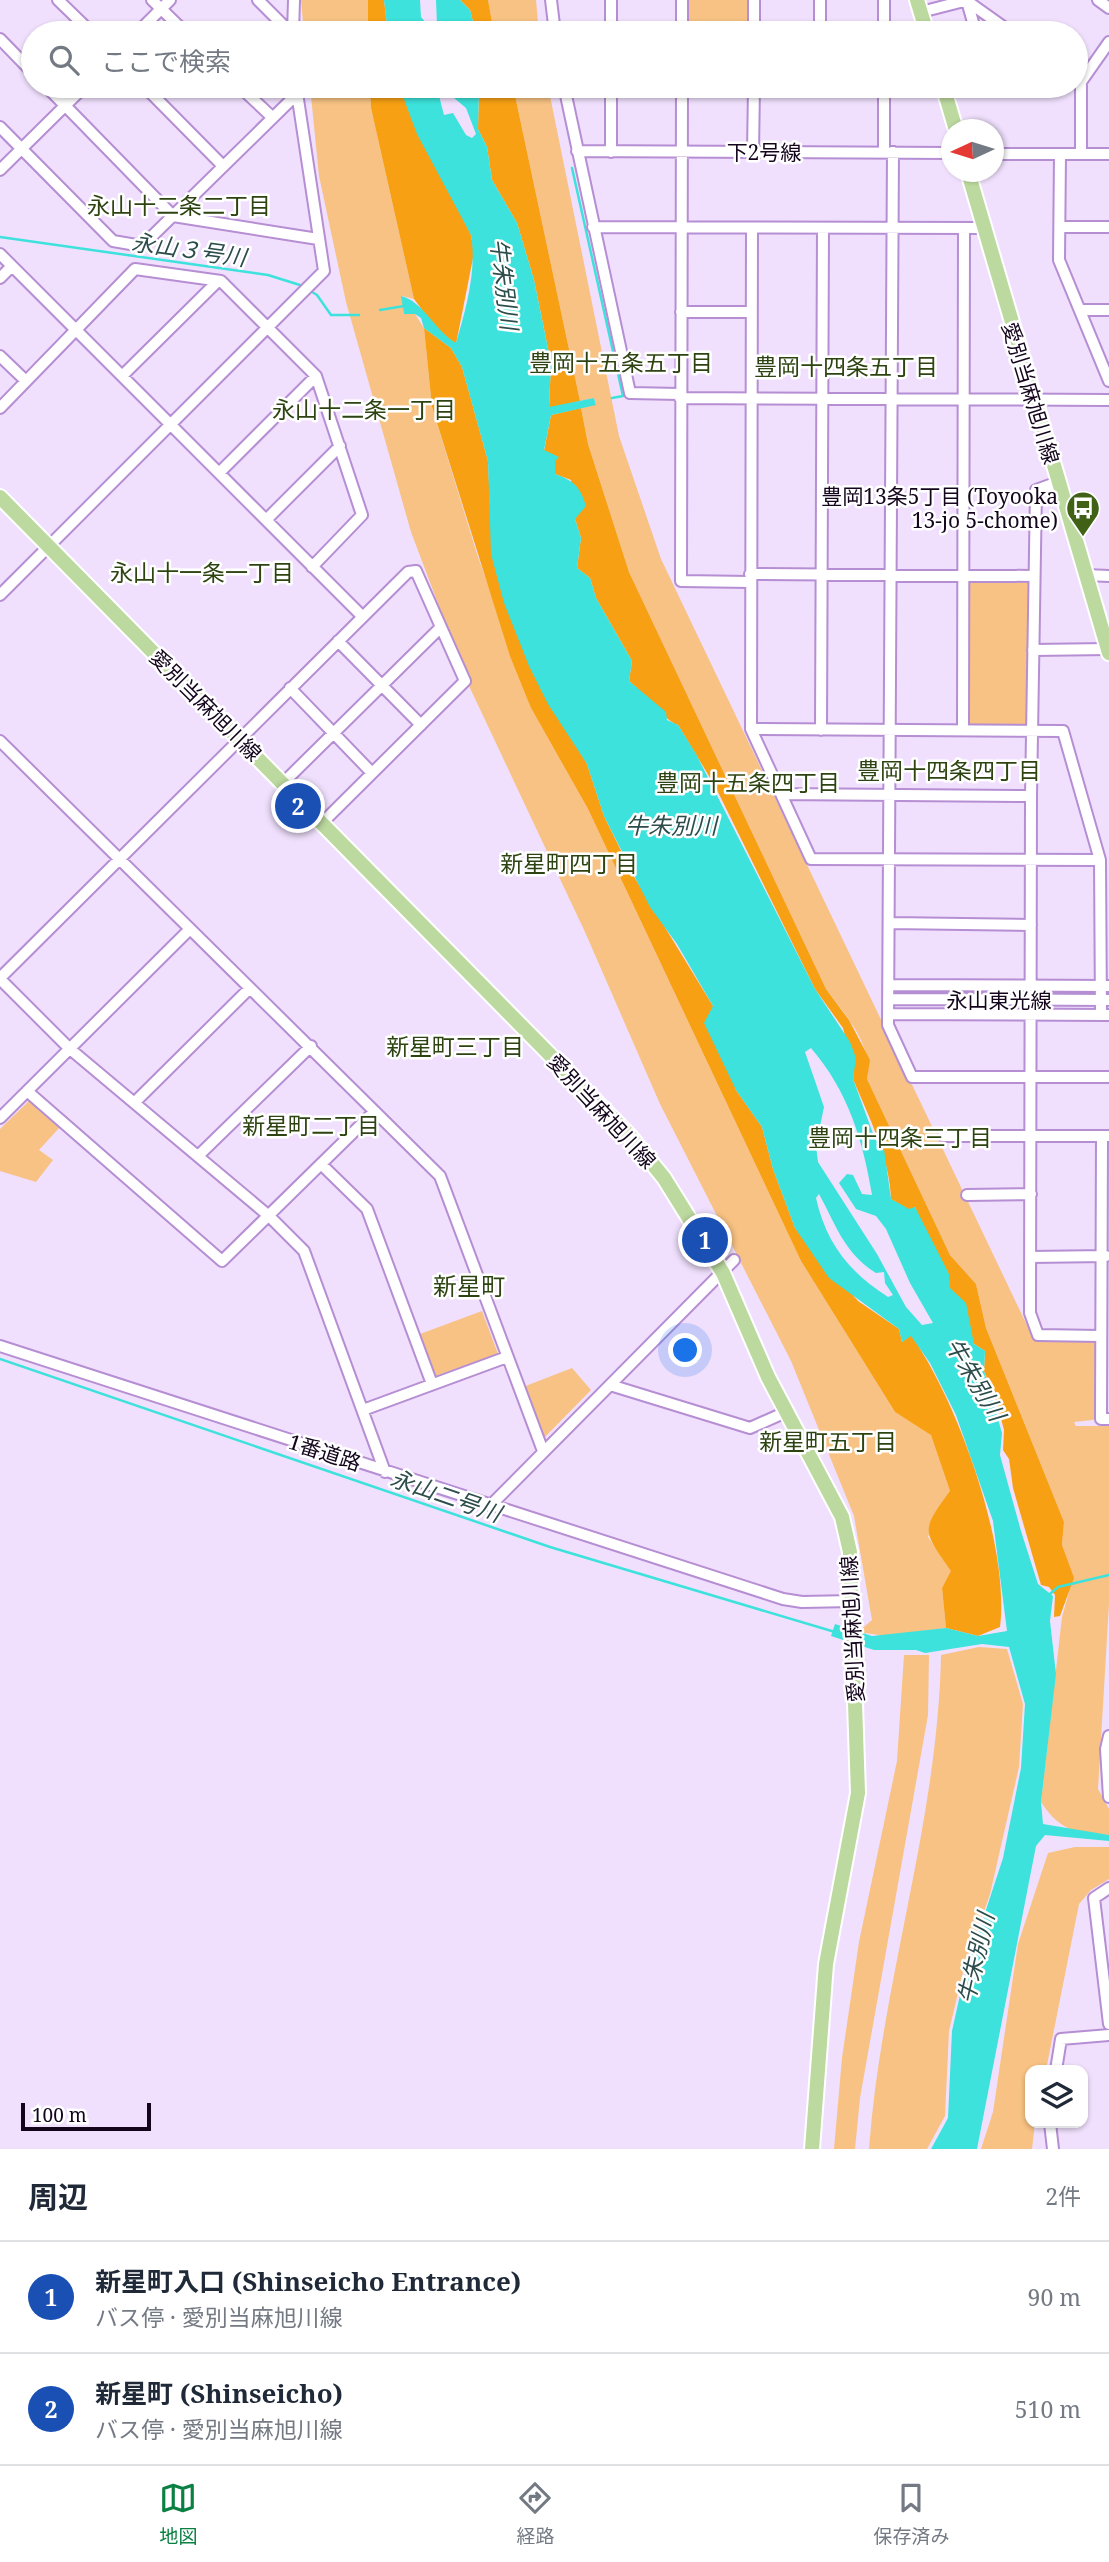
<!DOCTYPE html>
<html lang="ja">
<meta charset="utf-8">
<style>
:root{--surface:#fff;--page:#f2f2f3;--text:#1f2937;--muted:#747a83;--line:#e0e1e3;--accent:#0b8043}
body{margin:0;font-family:"Noto Serif","Noto Sans JP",serif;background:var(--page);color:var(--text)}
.controls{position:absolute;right:21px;bottom:21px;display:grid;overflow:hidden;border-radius:14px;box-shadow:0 2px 5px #0004}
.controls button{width:63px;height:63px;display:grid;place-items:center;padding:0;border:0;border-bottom:2px solid var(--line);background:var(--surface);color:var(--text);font:35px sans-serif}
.compass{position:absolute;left:941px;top:119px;width:63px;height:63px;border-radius:50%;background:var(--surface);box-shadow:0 2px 5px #0004;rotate:266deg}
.scale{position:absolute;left:21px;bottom:18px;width:130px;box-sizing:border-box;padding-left:7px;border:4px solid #14051d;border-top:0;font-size:19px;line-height:24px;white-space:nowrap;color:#14051d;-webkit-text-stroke:5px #fff;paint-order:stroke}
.you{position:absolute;left:686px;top:1351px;width:24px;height:24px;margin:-18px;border:5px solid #fff;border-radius:50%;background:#1a73e8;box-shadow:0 0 0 10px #1a73e833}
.badge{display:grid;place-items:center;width:46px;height:46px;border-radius:50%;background:var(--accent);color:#fff;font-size:23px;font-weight:700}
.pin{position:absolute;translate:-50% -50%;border:4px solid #fff;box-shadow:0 2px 7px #0006}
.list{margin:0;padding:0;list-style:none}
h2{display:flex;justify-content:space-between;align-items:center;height:91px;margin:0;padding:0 28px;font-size:30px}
h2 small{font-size:23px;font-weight:400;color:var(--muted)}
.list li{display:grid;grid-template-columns:46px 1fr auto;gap:21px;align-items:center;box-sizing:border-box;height:112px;padding:0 28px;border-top:2px solid var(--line)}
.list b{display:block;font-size:26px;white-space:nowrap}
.list p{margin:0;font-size:23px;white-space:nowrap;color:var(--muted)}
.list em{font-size:23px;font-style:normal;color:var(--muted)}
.icon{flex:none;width:38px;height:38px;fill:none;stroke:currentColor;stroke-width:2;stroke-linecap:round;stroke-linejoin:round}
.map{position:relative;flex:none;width:1109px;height:2149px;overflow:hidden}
.search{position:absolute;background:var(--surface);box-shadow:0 2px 5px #0004;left:21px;right:21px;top:21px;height:77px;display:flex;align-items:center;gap:18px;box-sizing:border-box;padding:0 24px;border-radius:38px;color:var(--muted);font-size:26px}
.sheet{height:315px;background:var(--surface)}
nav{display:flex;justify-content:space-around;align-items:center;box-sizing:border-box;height:98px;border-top:2px solid var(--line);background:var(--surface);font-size:19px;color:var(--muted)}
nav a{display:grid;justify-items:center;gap:4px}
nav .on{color:var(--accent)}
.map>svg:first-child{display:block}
.green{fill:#f7c283}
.forest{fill:#f7a013}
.water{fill:#3ce2db;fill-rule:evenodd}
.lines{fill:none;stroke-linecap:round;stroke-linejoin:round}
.stream{stroke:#3ce2db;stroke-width:2.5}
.minor-casing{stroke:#b68ed3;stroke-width:14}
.major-casing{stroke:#fff;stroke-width:18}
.minor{stroke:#fff;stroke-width:10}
.major{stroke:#bcd99f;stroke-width:14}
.labels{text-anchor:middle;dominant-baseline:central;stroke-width:5;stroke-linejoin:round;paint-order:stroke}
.street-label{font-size:21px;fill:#14051d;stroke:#fff}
.poi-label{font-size:21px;fill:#14051d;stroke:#fff;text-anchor:end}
.neighbourhood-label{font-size:23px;fill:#2d4311;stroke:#fff}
.water-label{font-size:23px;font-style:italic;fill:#2c4d4b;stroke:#fff}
.quarter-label{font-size:24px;fill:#2d4311;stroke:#fff}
</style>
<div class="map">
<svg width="1109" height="2149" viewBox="0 0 1109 2149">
<rect width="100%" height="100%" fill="#f0e0fd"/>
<path class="green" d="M301,0H368V33H304Z
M488,0H536L539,33H494Z
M682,0H754V33H682Z
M310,86H370L371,108L414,299L402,296L404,314H415L424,328L432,407L477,554L531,708L588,809L801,1261L895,1412L931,1434L950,1491L928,1537L952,1571L942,1588L946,1628L886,1636L858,1632L872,1620L854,1516L791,1361L660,1104L585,932L470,688L411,532L346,302L319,176Z
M513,86H548L619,436L661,559L1034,1340L1038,1335L1101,1336V1419L1074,1422L1076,1426H1109V1604L1098,1789L1109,1809V1835C1075,1832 1061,1832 1041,1802L1062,1617L1073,1578L1062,1545L1064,1522L986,1328L976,1284L950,1255L867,1079C873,1044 846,1016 826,989L629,572L588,444L581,408L596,404L594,398L580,401Z
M963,575L1034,576L1032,730H963Z
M30,1100L60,1127L39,1150L53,1160L36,1182L0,1171V1129Z
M482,1311L498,1354L435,1376L420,1334Z
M572,1368L591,1390L542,1440L523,1387Z
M979,1647L1007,1649L1023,1704L1019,1767L990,1894L962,1976L949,2031L945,2116L927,2149H869C881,1983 938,1822 941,1655Z
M904,1655H929L928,1715L860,2098L855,2149H834L842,2058L859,1942L897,1761Z
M1075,1847H1109V1879L1091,1890L1079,1904L1046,2070H1030V2123H1035L1032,2149H981L993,2112L1018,1944L1048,1853Z"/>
<path class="forest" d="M368,0H384L388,33H368Z
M460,0H488L494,33H476L470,10Z
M370,86H399L471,235L474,253L456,344L437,330L414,299L371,108Z
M479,86H513L580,401L549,408L551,363L534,280L517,223L492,180L487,147L478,129Z
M424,328L451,348L462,367L488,461L490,507L570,735L587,764L604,816L633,875L713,1006L736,1090L762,1127L773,1169L795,1228L858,1301L899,1329L902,1342L911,1335C958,1402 1010,1546 1000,1627L978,1636L946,1628L942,1588L951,1571C923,1530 920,1532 950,1491L931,1435L895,1412L801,1261L588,809L531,708L510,656L432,407Z
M581,408L588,444L629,572L826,989L849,1020L870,1060L867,1079L950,1255L976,1284L986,1328L1064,1522L1062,1545L1074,1578L1060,1616L1054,1617L1055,1595L1049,1587L1041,1585L1013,1488L1009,1459L1003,1450L1004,1430L998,1407L984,1371L985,1351L974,1344L915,1207L909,1210L891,1199C890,1159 869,1117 853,1079L854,1069L843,1028L815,989L715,786L678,725C662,719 644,693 629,681L632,661L596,598L590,578L577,568L581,538L575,519L571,480L555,474V461L544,451L551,415Z"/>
<path class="water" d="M384,0H420L421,17L434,32L437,25L436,0H460L470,10L476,33H388Z
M399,86H479L478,129L487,147L492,180L517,223L534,280L551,363L549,407L594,398L596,405L551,415L544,450L559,457L555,461V474C574,481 580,486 586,506L575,519L581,538L577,568L590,578L596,598L632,661L629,681L666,712L667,720L678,725L696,754L815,989L850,1042L856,1058L853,1079L875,1139L884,1149L891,1199L909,1209L915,1207L949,1274L950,1288L966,1303L974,1344L985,1351L984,1371L1002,1433L1000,1455L1021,1531L1038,1584L1053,1596L1050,1621L1056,1674L1041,1802L1043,1824L1109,1835V1841L1045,1835L1036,1846L977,2149H931L948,2118L952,2031L964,1977L1003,1858L1021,1768L1025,1704L1009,1647L982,1644L925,1653L916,1650H874L831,1636L835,1624L872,1636L946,1628L978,1636L1007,1631L993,1521L956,1415L930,1363L911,1336L902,1342L899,1329L829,1278L795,1228L773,1169L762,1127L736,1090L704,1023L713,1006L677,944L650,907L604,816L587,764L548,704L529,666L504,603L491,554L488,461L462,367L451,348L424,328L421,318L415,314H404L401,296C423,301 434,330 456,343C466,309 477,270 471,235L417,134ZM442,87H448L454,98L466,108L476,134L472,138L466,135L453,113L444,115L438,92ZM811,1048C848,1091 863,1140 872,1195L862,1194L853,1175L847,1174L839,1183L856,1209L876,1216L886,1229L910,1283L933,1323L922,1325L906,1307L877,1254L818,1162L816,1146L824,1107L805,1052ZM819,1194C836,1225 844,1253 876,1273L884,1272L885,1283L893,1295L888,1297C849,1272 826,1243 816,1198Z"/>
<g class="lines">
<path class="stream" d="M572,168L623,396L612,398
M0,237L268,275L303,286
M309,290L317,295L331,315H359
M380,310L404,306
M0,1359L550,1547L835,1632
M1050,1594L1058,1587L1109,1575"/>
<g class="minor-casing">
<path id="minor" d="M58,0L92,33
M152,0L186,33
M258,0L291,33
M551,0L555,33
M611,0V33
M820,0V33
M884,0V33
M1098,0L1109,8
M967,1L1012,33
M967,1L976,33
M921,12L968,0
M137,33L170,0
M293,33L294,0
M682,33V0
M754,33V0
M0,39L33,73
M46,86L173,216L318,239
M144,86L223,166
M239,86L272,117
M564,86L630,393L680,394
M611,86V152
M682,86L681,581L750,582
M0,127L113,241L142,246L297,94
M577,151L951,153
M884,152V86
M893,152L888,1025L912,1077H1109
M753,153L754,86
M993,154H1109
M1060,154L1059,260L1109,381
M1081,154V82L1109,42
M0,170L85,86
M593,227L983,228
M1060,227H1109
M752,228L751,729L811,859L1100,860
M0,254L362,616
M0,278L12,266
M1080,310H1109
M681,312H751
M0,356L26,381
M122,376L217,282
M680,398L1109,400
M0,408L135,269L221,281L316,376L362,515L312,567
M219,473L316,376
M1058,482L1036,490L1031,796L1030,1313L1038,1335L1101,1336
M266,520L340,446
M750,574L1034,576
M1086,575L1109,576
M0,595L324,271L296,86
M338,641L421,725
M1033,650L1108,649
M290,688L372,773
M751,729L1063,731L1100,860L1101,1015
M821,730L823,228
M963,730L964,229
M0,741L440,1176L543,1451
M283,783L441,627
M781,794L1031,796
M890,923L1031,925
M0,978L408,572L416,571L465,681L323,822
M0,979L70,1049L269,1216L304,1251L385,1472
M889,985L1109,986
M888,999L1109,1000
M888,1014L1109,1015
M27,1091L222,1261L374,1112
M135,1102L250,988
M0,1118L189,930
M943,1136H1109
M1102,1136L1101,1419H1109
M198,1156L311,1046
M322,1165L367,1209L432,1384
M967,1195L1031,1194
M1030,1257L1106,1256
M0,1346L783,1599L802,1602L853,1601
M610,1385L750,1428L786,1412
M363,1410L507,1357
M490,1506L734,1260
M1109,1736L1106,1749L1109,1797
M1109,1888L1094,1898L1109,2024
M1056,2070L1061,2039L1109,2035
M1050,2123L1053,2149"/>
</g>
<g class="major-casing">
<path id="major" d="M917,0L927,33
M943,86L956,130
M968,172L1109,653
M0,497L629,1135L664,1178L723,1273L768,1377L842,1517L850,1552L858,1793L826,1964L812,2149"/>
</g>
<use href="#minor" class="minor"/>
<use href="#major" class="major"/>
</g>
<defs>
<g id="bus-pin" transform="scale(1.75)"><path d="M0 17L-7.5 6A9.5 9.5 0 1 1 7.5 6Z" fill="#416117" stroke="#fff"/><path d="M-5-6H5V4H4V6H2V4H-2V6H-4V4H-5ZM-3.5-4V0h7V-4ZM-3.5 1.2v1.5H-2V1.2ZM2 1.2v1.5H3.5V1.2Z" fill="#fff"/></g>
</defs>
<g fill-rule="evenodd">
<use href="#bus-pin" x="1083" y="508"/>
</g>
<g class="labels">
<g class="street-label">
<text x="764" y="152">下2号線</text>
<text transform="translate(1031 393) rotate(73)">愛別当麻旭川線</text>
<text transform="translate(206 705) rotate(45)">愛別当麻旭川線</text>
<text x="999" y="1000">永山東光線</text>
<text transform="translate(602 1111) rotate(47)">愛別当麻旭川線</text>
<text transform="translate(325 1452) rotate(18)">1番道路</text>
<text transform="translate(852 1629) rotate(-93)">愛別当麻旭川線</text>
</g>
<g class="poi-label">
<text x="1058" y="496">豊岡13条5丁目 (Toyooka<tspan x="1058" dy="24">13-jo 5-chome)</tspan></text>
</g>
<g class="neighbourhood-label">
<text x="179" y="205">永山十二条二丁目</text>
<text x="621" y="362">豊岡十五条五丁目</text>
<text x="846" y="366">豊岡十四条五丁目</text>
<text x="364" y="409">永山十二条一丁目</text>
<text x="202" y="572">永山十一条一丁目</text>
<text x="949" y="770">豊岡十四条四丁目</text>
<text x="748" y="782">豊岡十五条四丁目</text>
<text x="569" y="863">新星町四丁目</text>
<text x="455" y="1046">新星町三丁目</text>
<text x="311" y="1125">新星町二丁目</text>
<text x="900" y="1137">豊岡十四条三丁目</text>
<text x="828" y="1441">新星町五丁目</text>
</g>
<g class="water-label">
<text transform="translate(189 249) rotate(8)">永山３号川</text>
<text transform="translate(505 284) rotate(83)">牛朱別川</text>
<text x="671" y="825">牛朱別川</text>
<text transform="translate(976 1379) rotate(59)">牛朱別川</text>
<text transform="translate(446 1495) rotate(19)">永山二号川</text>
<text transform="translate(975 1958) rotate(-77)">牛朱別川</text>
</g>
<g class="quarter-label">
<text x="469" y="1285">新星町</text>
</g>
</g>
</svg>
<div class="controls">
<button><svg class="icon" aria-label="layers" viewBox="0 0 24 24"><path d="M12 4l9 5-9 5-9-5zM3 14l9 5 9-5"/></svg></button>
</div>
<svg class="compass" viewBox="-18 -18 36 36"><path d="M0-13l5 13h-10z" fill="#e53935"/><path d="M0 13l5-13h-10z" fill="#747a83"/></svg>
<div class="scale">100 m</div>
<div class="you"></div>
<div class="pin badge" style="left:705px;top:1240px;background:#1a4fb4">1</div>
<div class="pin badge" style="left:298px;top:806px;background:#1a4fb4">2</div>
<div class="search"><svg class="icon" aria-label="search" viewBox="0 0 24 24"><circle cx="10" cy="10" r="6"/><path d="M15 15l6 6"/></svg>ここで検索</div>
</div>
<section class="sheet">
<h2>周辺<small>2件</small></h2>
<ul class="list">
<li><span class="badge" style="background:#1a4fb4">1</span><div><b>新星町入口 (Shinseicho Entrance)</b><p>バス停 · 愛別当麻旭川線</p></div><em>90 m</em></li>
<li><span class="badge" style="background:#1a4fb4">2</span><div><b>新星町 (Shinseicho)</b><p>バス停 · 愛別当麻旭川線</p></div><em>510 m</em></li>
</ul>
</section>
<nav>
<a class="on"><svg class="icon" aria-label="map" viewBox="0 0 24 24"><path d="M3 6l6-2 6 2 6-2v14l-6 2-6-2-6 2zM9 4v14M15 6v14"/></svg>地図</a>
<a><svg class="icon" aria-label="directions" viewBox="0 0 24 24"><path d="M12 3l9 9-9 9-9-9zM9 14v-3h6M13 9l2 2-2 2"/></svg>経路</a>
<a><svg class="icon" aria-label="saved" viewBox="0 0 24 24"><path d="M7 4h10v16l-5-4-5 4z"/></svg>保存済み</a>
</nav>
